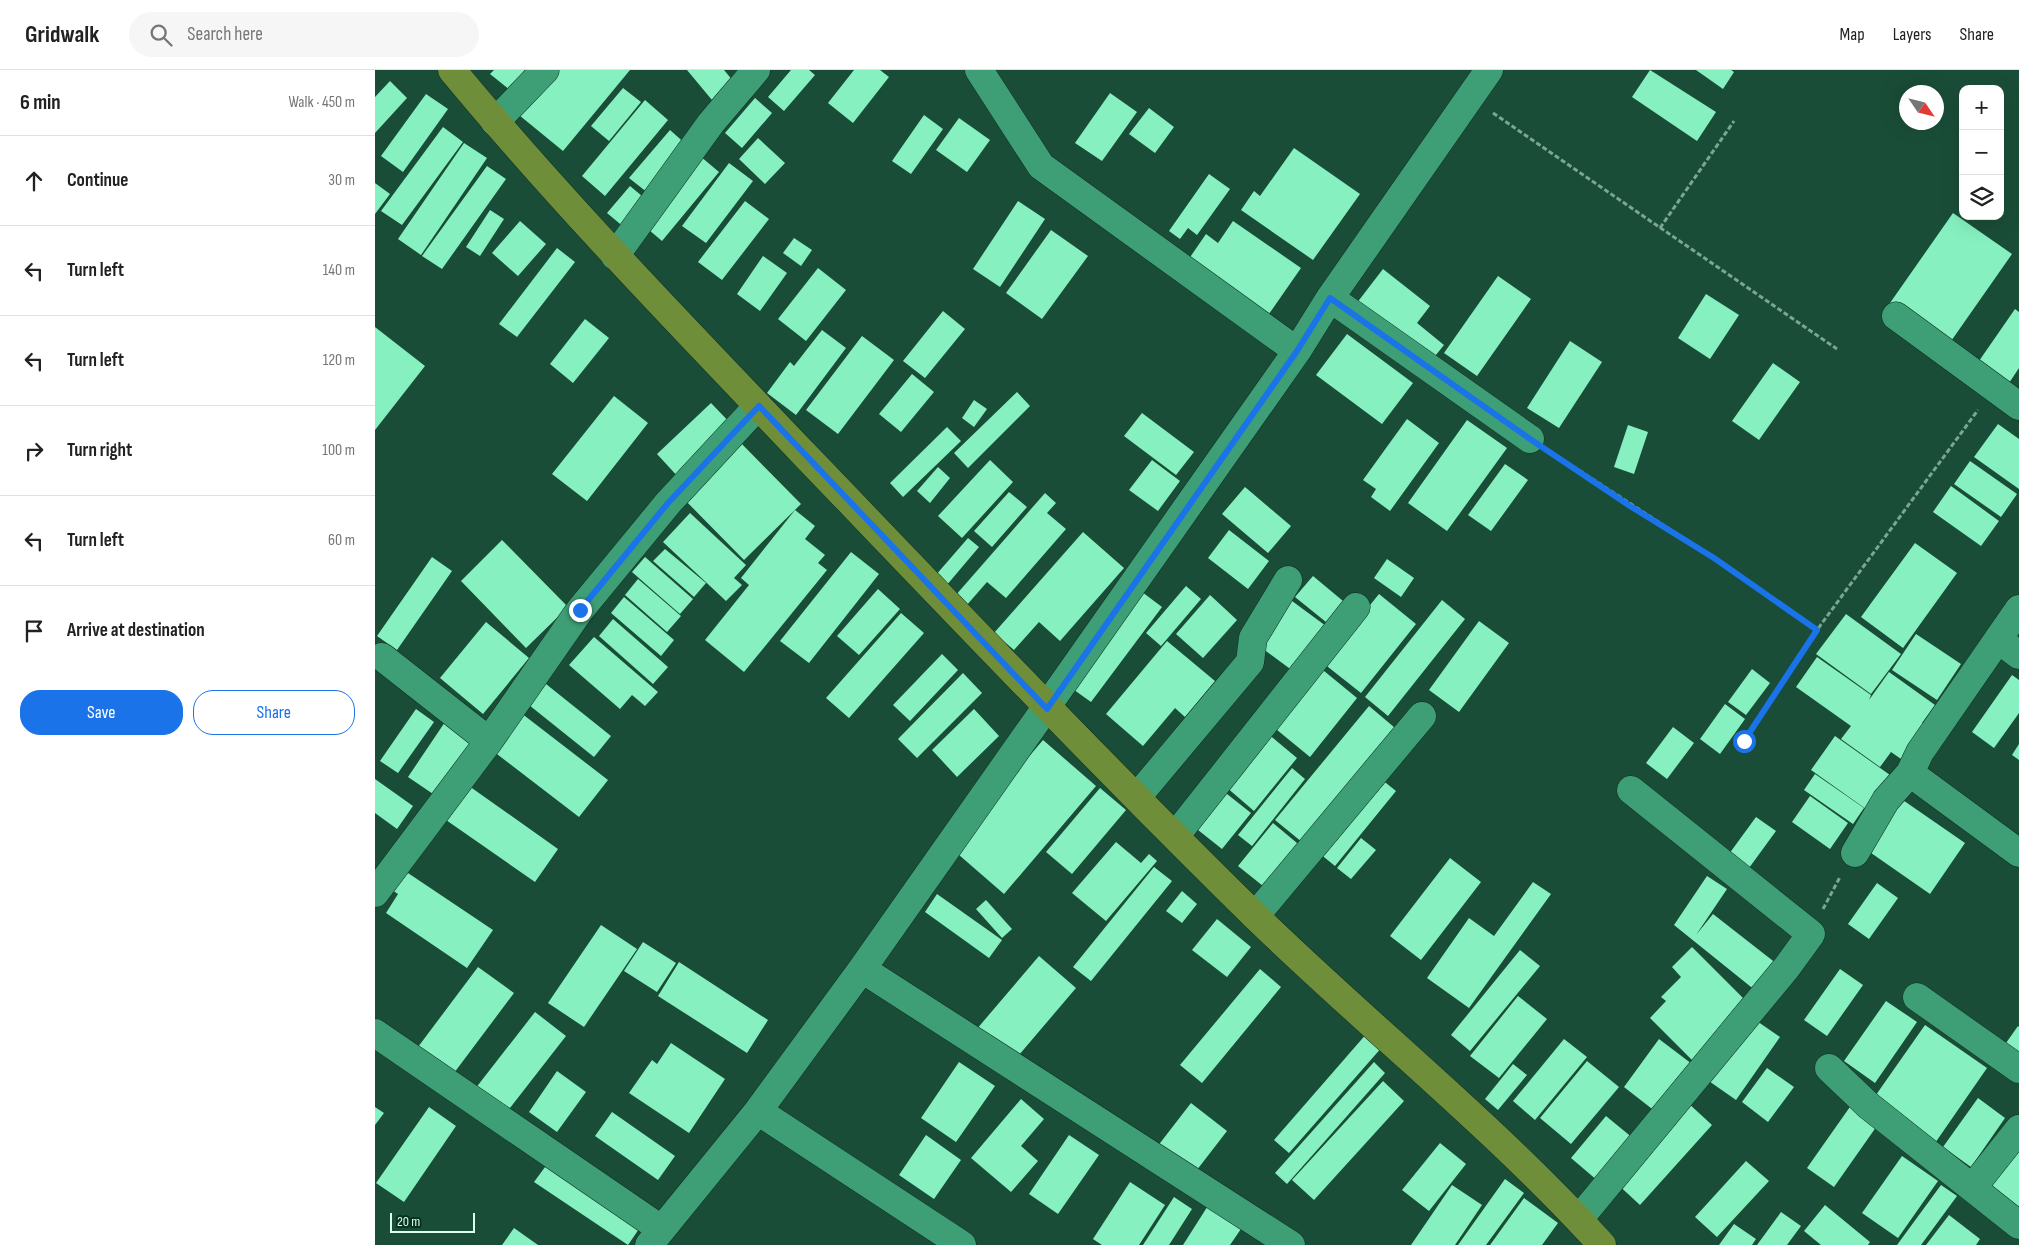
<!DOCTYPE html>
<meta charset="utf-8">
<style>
:root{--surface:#fff;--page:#f6f6f6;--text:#222;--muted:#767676;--line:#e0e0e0;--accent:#1a73e8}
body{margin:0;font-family:"Sofia Sans Condensed",sans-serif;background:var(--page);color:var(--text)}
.controls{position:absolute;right:15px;top:15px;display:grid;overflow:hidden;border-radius:10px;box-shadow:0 5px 20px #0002}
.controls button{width:45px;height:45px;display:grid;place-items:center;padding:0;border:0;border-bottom:1px solid var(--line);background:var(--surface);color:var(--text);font:25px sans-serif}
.compass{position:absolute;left:1524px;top:15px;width:45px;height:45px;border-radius:50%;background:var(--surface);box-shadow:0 5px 20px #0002;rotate:125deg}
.scale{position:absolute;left:15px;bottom:12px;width:85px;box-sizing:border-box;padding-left:5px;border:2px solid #dbfeec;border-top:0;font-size:14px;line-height:18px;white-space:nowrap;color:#dbfeec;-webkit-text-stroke:4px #073121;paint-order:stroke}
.stop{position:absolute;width:15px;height:15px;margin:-11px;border:4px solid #1a73e8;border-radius:50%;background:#fff}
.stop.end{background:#1a73e8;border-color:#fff;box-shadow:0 1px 5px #0008}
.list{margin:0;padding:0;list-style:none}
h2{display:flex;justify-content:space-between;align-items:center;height:65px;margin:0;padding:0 20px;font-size:21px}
h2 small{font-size:16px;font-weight:400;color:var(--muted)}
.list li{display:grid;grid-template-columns:32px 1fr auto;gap:15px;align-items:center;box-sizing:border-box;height:90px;padding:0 20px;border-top:1px solid var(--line)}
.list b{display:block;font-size:19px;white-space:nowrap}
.list em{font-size:16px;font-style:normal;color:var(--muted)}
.actions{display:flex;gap:10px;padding:15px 20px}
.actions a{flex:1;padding:11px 0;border:1px solid var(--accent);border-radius:20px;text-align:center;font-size:18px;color:var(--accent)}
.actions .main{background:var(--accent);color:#fff}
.icon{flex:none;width:28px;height:28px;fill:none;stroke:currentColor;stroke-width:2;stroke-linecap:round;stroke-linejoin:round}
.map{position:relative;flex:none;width:1644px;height:1175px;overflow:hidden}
header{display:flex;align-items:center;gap:30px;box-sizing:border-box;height:70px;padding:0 25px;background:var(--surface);border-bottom:1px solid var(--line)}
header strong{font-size:24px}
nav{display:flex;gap:28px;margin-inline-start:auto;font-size:18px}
.search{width:350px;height:45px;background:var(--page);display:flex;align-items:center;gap:12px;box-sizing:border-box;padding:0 18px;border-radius:28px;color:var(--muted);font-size:19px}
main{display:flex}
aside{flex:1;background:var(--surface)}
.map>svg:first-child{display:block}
.building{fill:#86f0c0}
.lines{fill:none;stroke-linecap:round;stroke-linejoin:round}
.minor-casing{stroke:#112f22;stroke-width:29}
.major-casing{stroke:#112f22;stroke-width:29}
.path{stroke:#7ba692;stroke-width:3;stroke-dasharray:5 2.5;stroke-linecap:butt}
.minor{stroke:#3e9e76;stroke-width:28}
.major{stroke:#6f8e39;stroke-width:28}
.route{stroke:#1a73e8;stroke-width:6}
</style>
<header>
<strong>Gridwalk</strong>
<div class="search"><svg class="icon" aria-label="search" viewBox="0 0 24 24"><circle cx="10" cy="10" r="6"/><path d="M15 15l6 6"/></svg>Search here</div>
<nav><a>Map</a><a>Layers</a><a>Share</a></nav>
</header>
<main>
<aside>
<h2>6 min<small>Walk · 450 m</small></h2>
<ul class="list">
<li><svg class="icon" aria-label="ahead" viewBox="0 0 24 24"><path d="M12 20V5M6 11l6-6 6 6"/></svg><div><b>Continue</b></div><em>30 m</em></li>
<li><svg class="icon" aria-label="left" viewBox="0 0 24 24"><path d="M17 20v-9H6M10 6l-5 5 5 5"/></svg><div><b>Turn left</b></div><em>140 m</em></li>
<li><svg class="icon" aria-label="left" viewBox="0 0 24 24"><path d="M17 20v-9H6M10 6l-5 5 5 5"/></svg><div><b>Turn left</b></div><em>120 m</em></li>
<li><svg class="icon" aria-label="right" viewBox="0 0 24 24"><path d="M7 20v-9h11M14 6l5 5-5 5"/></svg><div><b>Turn right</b></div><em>100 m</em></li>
<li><svg class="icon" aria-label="left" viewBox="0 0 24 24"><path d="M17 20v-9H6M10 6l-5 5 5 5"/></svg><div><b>Turn left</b></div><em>60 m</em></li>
<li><svg class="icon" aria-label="arrive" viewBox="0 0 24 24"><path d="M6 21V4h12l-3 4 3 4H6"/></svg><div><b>Arrive at destination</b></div></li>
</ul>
<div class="actions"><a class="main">Save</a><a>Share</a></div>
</aside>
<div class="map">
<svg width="1644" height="1175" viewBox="0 0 1644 1175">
<rect width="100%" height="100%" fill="#1a4d38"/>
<path class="building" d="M119,0H150L135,20L115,4Z
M181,0H255L188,81L144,45Z
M312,0H349L359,12L337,30Z
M416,0H434L440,5L409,41L393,27Z
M479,0H505L514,7L478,53L453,33Z
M1275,0L1341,42L1322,71L1257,27Z
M1321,0H1356L1359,2L1348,19Z
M15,11L32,28L0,63V27Z
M248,18L266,32L234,71L216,56Z
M735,23L762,42L727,91L700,73Z
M51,24L73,39L28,102L6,86Z
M380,28L397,43L367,78L350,63Z
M270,30L293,50L230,126L207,106Z
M774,38L799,57L780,83L754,64Z
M549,45L568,59L536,104L517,91Z
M584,48L615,70L592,102L561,80Z
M68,57L88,72L27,155L6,141Z
M295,60L313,76L273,123L254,108Z
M383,68L410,93L390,114L364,89Z
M89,73L112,88L46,185L23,169Z
M919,78L985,124L938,190L866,140L879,121L885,126Z
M325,86L344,102L287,171L267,154Z
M354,93L378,111L331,173L307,156Z
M112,96L131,109L67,199L47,186Z
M834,104L855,119L822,165L813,158L805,169L794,161Z
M0,113L15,124L0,144Z
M255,116L273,131L250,158L232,143Z
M370,131L394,149L347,210L323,192Z
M643,131L670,149L625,217L598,199Z
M115,140L129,149L105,186L91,177Z
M1578,143L1637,184L1574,274L1515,233Z
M145,151L171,174L143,206L117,183Z
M858,151L926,198L889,251L809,196L831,164L843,173Z
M676,160L713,186L667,249L631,223Z
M419,168L437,180L426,196L408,183Z
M182,178L200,192L142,267L124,254Z
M388,186L412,203L385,241L362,224Z
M443,198L471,220L431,271L403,249Z
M1008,199L1055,236L1042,253L1069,275L1052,296L978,238Z
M1123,206L1156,229L1102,306L1069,283Z
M1331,224L1364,245L1335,289L1303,268Z
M1640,239L1644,242V298L1634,313L1604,291Z
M568,241L590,259L550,308L528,291Z
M210,249L234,268L198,313L175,294Z
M0,257L50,296L0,360Z
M447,260L471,278L421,345L392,323L415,292L419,296Z
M972,264L1038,313L1007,354L941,305Z
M487,266L519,290L463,364L431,340Z
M1195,271L1227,292L1184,358L1152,338Z
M1398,293L1425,312L1384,370L1357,351Z
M537,304L559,322L526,362L504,344Z
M642,322L655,336L593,398L579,383Z
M239,326L273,353L212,431L177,404Z
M599,330L612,339L599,357L587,348Z
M336,333L360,358L305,409L282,384Z
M767,343L819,382L801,405L749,366Z
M1032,349L1064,373L1015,441L996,427L1001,419L988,410Z
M1092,350L1132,378L1072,461L1033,433Z
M1623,354L1644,369V419L1599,387Z
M1253,355L1273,362L1259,404L1239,397Z
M572,357L586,371L528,427L515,413Z
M362,369L426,434L369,490L306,426Z
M615,390L638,412L587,468L563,446Z
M777,390L805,411L783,441L754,420Z
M1595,391L1642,424L1626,447L1579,414Z
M1130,394L1153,410L1116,461L1093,445Z
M563,397L575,408L555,433L542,421Z
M1576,416L1624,451L1606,476L1558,442Z
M870,417L916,456L893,483L847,444Z
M634,422L652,437L617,477L599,461Z
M670,423L681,433L672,443L691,459L631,528L612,512L591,536L580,526Z
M420,440L440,456L430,469L450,485L443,493L452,500L369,602L330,570L374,515L366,508Z
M315,443L371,495L359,508L367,515L351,531L288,472Z
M854,460L894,491L873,519L833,488Z
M708,462L749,498L685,571L664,552L639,580L619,563Z
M593,468L604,477L571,516L560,506Z
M127,470L193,537L151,578L86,511Z
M1540,473L1582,503L1528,578L1486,547Z
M290,479L331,513L319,527L278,491Z
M476,482L504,504L434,593L405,571Z
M57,487L77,501L22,580L2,566Z
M270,487L318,529L305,544L257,502Z
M1012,489L1039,508L1026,527L999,508Z
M938,506L968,531L951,552L920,527Z
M263,509L306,546L292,562L250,525Z
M811,516L826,529L786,576L771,563Z
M503,519L525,539L484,585L462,566Z
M767,522L787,537L716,632L695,617Z
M1004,524L1041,554L986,623L948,593Z
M835,525L862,550L828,588L801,564Z
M249,527L299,570L286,586L236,543Z
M913,528L955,559L922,604L880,573Z
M1067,530L1090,549L1013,646L990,627Z
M526,543L549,563L474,648L451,628Z
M1471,544L1526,584L1496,624L1441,584Z
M238,549L293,597L278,614L224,566Z
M1104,551L1134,573L1084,642L1054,620Z
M111,552L154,588L108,644L65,608Z
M1541,564L1586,594L1562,630L1517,600Z
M219,567L283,622L270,636L257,625L245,639L194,595Z
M792,571L840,611L810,647L800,638L768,676L731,644Z
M567,584L583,600L535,651L518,635Z
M1442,587L1496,625L1494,630L1514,602L1560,635L1547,653L1552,657L1529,691L1516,682L1505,697L1466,669L1476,656L1421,617Z
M943,596L982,628L935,687L896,655Z
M1377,599L1395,613L1371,645L1353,632Z
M588,603L607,623L542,688L523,669Z
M1637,605L1644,610V643L1619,678L1597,662Z
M171,614L236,666L219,687L154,635Z
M1350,634L1370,649L1345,684L1325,669Z
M994,636L1026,663L933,777L900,750Z
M41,639L59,652L23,703L5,691Z
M599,639L624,666L582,707L557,680Z
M146,643L233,710L204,747L118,681Z
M70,652L101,674L64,728L33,707Z
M1298,657L1319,673L1292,709L1271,693Z
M892,663L922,688L879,741L850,716Z
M1460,666L1515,705L1491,739L1436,700Z
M668,670L721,716L629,824L576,778Z
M1644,674V690L1637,685Z
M917,698L930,709L877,776L863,765Z
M1440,704L1489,738L1478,754L1429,720Z
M0,709L38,736L22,759L0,743Z
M1006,709L1021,721L960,796L944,783Z
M94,716L183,779L160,812L71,750Z
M725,718L751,740L697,804L671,782Z
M847,720L876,743L847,779L818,756Z
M1435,726L1473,753L1455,779L1417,752Z
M1522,726L1590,773L1555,824L1486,776Z
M1381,747L1401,761L1374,798L1354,784Z
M898,753L928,778L893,820L863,796Z
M986,768L1001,780L976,809L962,798Z
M741,772L766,793L774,784L782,791L731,851L697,823Z
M1075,788L1106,812L1046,890L1015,866Z
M24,797L118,860L92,898L11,843L23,824L11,816Z
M779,797L797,811L716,911L698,897Z
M1332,806L1352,819L1321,865L1338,844L1402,894L1381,921L1299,855Z
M1158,812L1176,824L1094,938L1052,908L1094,848L1119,866Z
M1502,813L1523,828L1494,869L1473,854Z
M807,821L822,834L807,853L791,841Z
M562,824L627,870L614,888L550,842Z
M611,830L637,859L627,868L601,839Z
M842,849L876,877L852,907L817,880Z
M226,855L262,879L209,957L173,933Z
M268,872L301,893L282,922L249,901Z
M1317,877L1373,933L1317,990L1275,948L1291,931L1286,927L1306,907L1297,897Z
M1145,880L1165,896L1095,981L1076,965Z
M664,886L701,918L638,992L601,960Z
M304,892L393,950L372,983L283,926Z
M103,897L139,923L79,1003L43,977Z
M885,899L906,917L827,1013L805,995Z
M1465,899L1488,915L1452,966L1429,950Z
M1143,926L1172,949L1124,1008L1095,986Z
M1511,931L1542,952L1500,1013L1469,991Z
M160,942L191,966L131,1043L100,1019Z
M1376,947L1405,967L1361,1030L1331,1009Z
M1550,955L1612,998L1558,1076L1496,1032Z
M1643,956L1644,957V997L1624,983Z
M993,962L1008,976L914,1083L899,1070Z
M1189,969L1212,987L1160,1050L1138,1031Z
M1284,969L1317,994L1281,1042L1249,1017Z
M296,973L350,1009L314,1063L254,1023L277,990L282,994Z
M1212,991L1244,1017L1196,1074L1165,1048Z
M584,992L620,1016L581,1072L546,1048Z
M999,992L1010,1003L912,1114L900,1103Z
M1138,994L1152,1005L1123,1040L1110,1029Z
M1392,998L1419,1017L1393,1052L1367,1032Z
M182,1001L211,1022L182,1062L154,1042Z
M1008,1011L1029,1031L939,1130L917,1110Z
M1603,1028L1630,1048L1596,1097L1568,1077Z
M646,1029L669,1049L646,1076L663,1091L636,1122L596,1088Z
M1312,1032L1337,1055L1265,1135L1239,1111Z
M816,1033L852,1061L818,1105L782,1077Z
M1477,1034L1504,1053L1459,1117L1432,1098Z
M0,1037L9,1043L0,1055Z
M54,1037L81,1056L29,1132L1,1113Z
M237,1042L300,1086L283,1110L220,1066Z
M1231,1046L1259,1069L1223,1111L1196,1088Z
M1644,1064V1149L1603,1119Z
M551,1065L586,1090L559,1129L524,1105Z
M694,1065L724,1085L683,1144L654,1124Z
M1065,1073L1091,1094L1054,1141L1027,1120Z
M1527,1086L1563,1111L1523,1168L1487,1143Z
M1371,1091L1394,1111L1342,1167L1320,1147Z
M173,1093L266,1156L253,1175L159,1112Z
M1130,1109L1149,1123L1111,1175H1083Z
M755,1112L790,1135L764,1175H727L718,1169Z
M1077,1115L1107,1135L1080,1175H1036Z
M1566,1115L1582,1126L1546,1175H1522Z
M799,1127L817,1139L794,1175H768Z
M1149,1128L1183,1153L1167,1175H1115Z
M836,1131L870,1153L855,1175H808Z
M1450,1135L1495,1172L1493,1175H1446L1429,1161Z
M1406,1142L1426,1156L1412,1175H1382Z
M1574,1145L1605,1169L1601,1175H1551Z
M1359,1154L1381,1169L1377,1175H1344Z
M139,1158L163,1175H127Z"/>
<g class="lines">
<g class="minor-casing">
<path id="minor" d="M604,0L666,96L922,281
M120,52L170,0
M240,186L336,53L381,0
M955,228L1155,369
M1521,246L1644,336
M1644,539L1545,682L1535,703L1644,783
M1623,569L1644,585
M7,587L114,671
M762,727L875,592L878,568L913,510
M801,765L981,537
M1480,783L1511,730L1535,703
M0,823L114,671L205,540L293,433L383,336
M880,846L1047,646
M487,899L916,1175
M1542,927L1644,999
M0,963L286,1159
M1454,998L1494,1036L1644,1155
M383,1041L587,1175
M1598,1117L1644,1059
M1204,1149L1412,897L1436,864L1256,720
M274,1175L383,1041L487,899L922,281L955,228L1114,0"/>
</g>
<g class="major-casing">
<path id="major" d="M77,0C188,134 309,258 429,384C578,539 726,695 879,845C994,957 1120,1057 1227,1175"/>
</g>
<path class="path" d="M1118,43L1462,279
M1285,158L1359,51
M1179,384L1339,488L1442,560
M1369,671L1442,560L1603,340
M1448,839L1465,807"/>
<use href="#minor" class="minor"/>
<use href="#major" class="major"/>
</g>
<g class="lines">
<path class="route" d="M205,540L293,433L384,336L672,639L922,281L955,228L1155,369L1255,436L1339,488L1442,560L1369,671"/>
</g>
</svg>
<div class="controls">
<button>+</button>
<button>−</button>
<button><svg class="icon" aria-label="layers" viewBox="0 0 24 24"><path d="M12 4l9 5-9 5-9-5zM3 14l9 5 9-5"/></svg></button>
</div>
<svg class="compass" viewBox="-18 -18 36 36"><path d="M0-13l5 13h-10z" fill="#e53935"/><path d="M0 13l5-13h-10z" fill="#767676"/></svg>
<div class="scale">20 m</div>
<div class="stop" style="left:1369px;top:671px"></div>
<div class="stop end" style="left:205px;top:540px"></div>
</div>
</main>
